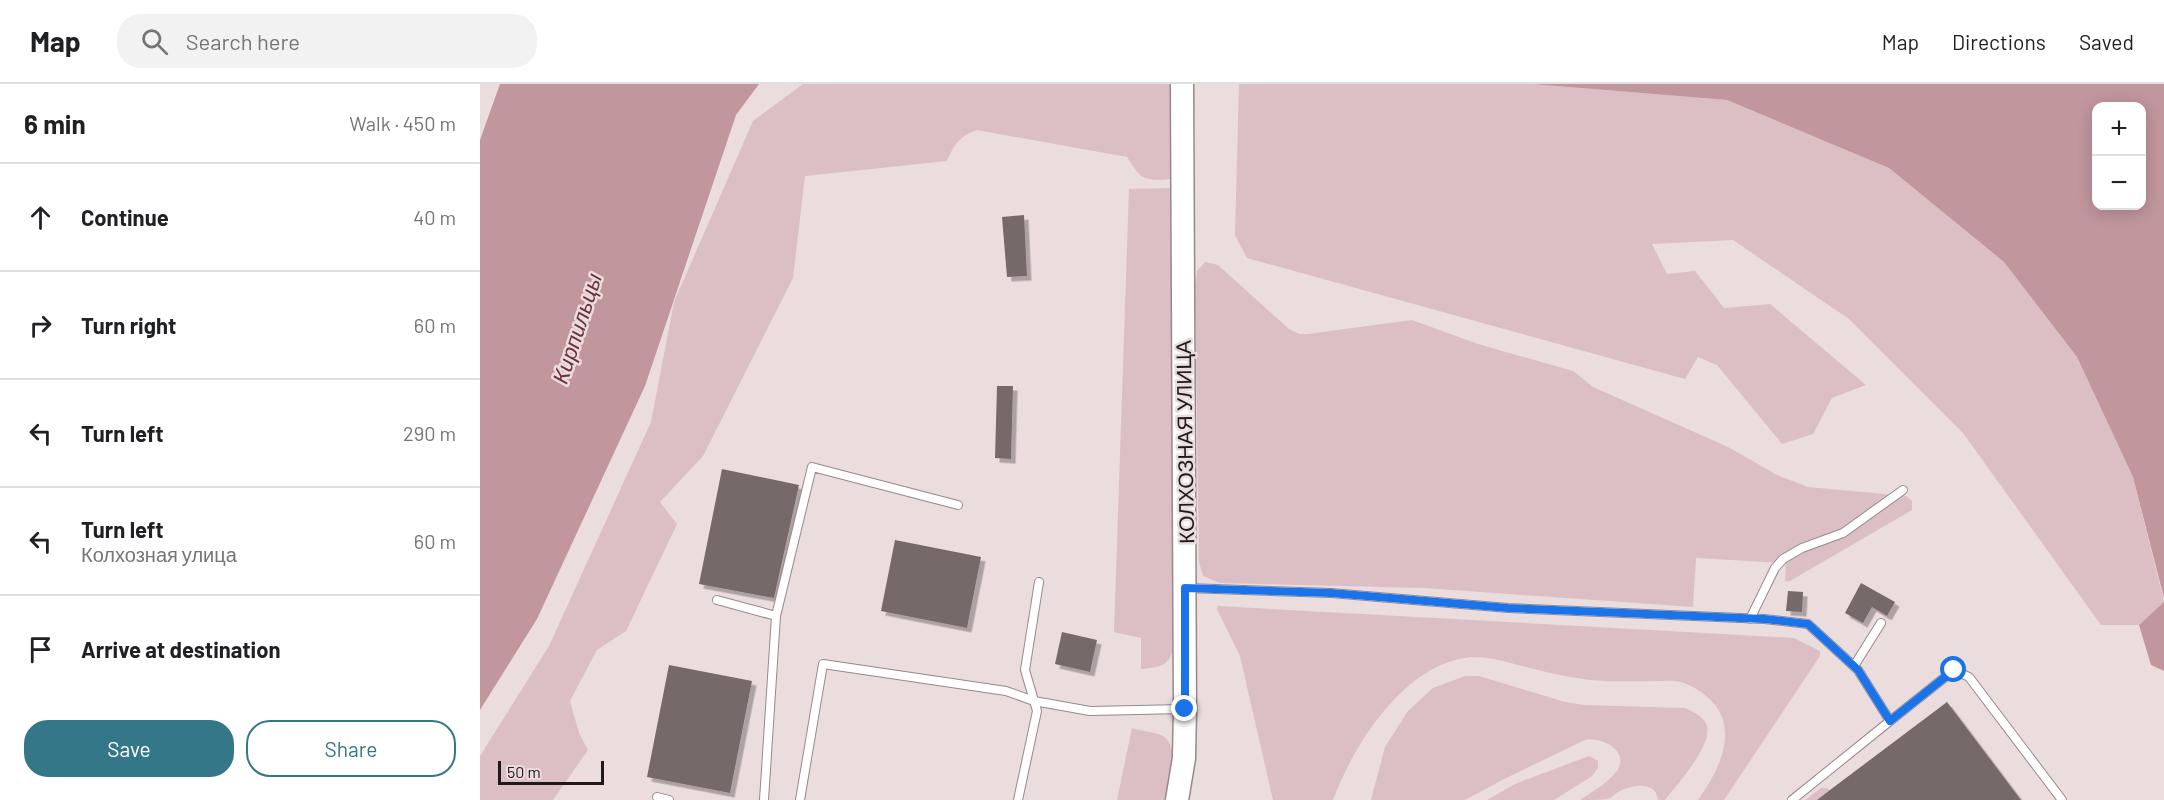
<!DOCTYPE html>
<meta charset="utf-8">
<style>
:root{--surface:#fff;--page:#f2f2f2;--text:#202124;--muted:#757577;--line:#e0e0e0;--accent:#347788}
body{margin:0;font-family:Barlow,sans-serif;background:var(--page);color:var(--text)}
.controls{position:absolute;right:18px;top:18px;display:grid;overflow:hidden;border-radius:12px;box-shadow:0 3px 15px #0003}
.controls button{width:54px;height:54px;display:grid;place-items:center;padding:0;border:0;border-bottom:2px solid var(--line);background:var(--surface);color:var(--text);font:30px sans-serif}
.scale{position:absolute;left:18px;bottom:15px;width:106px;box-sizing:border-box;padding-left:6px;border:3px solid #1e191a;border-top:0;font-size:16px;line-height:21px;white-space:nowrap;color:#1e191a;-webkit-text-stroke:4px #ebdcde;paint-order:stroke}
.stop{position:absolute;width:18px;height:18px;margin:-14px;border:4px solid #1a73e8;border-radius:50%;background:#fff}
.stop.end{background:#1a73e8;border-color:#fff;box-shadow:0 2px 6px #0008}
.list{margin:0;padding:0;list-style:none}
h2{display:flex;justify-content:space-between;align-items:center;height:78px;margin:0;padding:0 24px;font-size:26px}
h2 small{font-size:20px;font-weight:400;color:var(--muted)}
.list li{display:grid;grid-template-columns:39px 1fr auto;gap:18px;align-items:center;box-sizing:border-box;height:108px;padding:0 24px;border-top:2px solid var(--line)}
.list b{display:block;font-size:22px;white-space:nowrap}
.list p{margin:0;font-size:20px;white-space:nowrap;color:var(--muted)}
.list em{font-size:20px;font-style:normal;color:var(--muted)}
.actions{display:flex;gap:12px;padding:18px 24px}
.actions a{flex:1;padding:14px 0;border:2px solid var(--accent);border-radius:24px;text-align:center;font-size:21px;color:var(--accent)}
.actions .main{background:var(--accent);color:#fff}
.icon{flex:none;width:33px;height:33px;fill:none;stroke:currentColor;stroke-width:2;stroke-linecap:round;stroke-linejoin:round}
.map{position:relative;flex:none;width:1684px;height:716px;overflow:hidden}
header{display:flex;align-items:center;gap:36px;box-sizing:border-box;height:84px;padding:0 30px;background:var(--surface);border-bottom:2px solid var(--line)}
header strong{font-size:28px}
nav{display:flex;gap:33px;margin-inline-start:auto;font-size:21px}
.search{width:420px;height:54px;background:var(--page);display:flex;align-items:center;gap:15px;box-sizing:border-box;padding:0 21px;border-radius:24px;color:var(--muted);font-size:22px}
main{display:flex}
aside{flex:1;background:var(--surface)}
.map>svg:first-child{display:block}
.green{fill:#dbbfc4}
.water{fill:#c1969d;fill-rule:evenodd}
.building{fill:#76696b;filter:url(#shadow)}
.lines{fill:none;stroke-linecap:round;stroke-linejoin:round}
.lane-casing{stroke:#96898b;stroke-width:10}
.secondary-casing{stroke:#96898b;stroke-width:25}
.lane{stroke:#fff;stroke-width:8}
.secondary{stroke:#fff;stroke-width:22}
.route{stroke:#1a73e8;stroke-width:8}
.labels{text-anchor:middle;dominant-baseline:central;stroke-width:5;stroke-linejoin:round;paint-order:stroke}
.street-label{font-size:21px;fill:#1e191a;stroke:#ebdcde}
.water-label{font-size:22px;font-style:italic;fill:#6b323f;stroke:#ebdcde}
</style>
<header>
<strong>Map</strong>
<div class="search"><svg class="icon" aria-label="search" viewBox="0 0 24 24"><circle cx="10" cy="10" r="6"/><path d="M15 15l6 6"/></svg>Search here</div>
<nav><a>Map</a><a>Directions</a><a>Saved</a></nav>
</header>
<main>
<aside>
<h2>6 min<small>Walk · 450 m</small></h2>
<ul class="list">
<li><svg class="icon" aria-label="ahead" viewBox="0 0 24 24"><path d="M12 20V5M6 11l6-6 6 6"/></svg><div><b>Continue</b></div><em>40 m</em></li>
<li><svg class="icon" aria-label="right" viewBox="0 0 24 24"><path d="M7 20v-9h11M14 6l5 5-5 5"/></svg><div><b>Turn right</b></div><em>60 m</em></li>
<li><svg class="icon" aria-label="left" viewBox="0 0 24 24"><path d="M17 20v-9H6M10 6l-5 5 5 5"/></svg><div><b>Turn left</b></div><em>290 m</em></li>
<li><svg class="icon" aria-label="left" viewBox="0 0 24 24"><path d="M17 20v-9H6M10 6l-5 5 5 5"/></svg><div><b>Turn left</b><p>Колхозная улица</p></div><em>60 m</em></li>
<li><svg class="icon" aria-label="arrive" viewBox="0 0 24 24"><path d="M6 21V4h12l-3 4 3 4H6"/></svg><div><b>Arrive at destination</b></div></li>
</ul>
<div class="actions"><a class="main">Save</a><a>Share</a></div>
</aside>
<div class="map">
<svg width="1684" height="716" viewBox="0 0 1684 716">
<defs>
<filter id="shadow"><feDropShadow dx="4.5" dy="4.5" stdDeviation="0" flood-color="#0004"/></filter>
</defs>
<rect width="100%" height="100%" fill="#ebdcde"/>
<path class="green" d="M323,0H690L692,95C664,97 662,97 647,73L497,46C479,52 474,61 467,77L325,92L313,194L223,372L180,418L197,440L146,547L117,566L90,617L99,649L108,666L73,716H0V672L69,562L171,338L194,218L273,37Z
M759,0H1052L1247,16L1409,84L1524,178L1597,273L1653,393L1684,518L1659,541H1621L1483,349L1369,235L1253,156L1172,160L1187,190L1215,187L1244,224L1290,220L1386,301L1352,314L1333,350L1302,360L1237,281L1218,273L1205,295L767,174L755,151Z
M692,104L695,560C689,582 683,583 661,585V554L634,548L649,105Z
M725,178L738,181L809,245L819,250H828L932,236L998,260L1093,287L1113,303L1248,363L1297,391L1328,403L1426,412L1432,417V426L1310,497H1305L1306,479L1216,474L1213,523L945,504L740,499L723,492L719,478L715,203L717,187Z
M738,522L1314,554L1340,567V572L1244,716H1218C1241,684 1262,640 1225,611C1219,606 1209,600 1201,598C1194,596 1185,597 1178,597C1156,597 1132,598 1110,596C1086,593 1061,587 1038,581C1024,577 1009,573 993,573C926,577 874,660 853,716H793L760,572L737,525Z
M985,592H999L1085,618L1104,621L1205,624C1213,628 1225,633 1227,642C1232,663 1197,700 1185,716H1178C1176,696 1152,701 1140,707C1135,709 1132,714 1128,715C1121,716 1108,716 1100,716C1111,708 1129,698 1137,687C1150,666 1122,653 1105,656L1024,695L985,716H891L905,663L928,627L953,604Z
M652,644C662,647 673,648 681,651C701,660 691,700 688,716H637Z
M1109,672L1118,677V684L1112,692L1074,716H1007L1035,700Z
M1341,704H1347L1350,706L1337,716H1325Z"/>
<path class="water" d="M20,0H279L256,31L165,302L57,535L0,626V56Z
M1052,0H1684V514L1653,393L1597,273L1524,178L1409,84L1247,16ZM1662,22V122H1616V22Z
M1684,518V587L1671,581L1659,541Z"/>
<path class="building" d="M544,131L547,192L527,193L522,133Z
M517,302H533L531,375L515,374Z
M242,385L319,401L294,514L219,500Z
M415,456L501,473L487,544L401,527Z
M1381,499L1415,518L1407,532L1392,523L1383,539L1365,529Z
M1308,507L1323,508L1322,528L1306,527Z
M582,548L617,556L610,588L575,580Z
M189,581L272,597L250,709L167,693Z
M1467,618L1541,716H1337L1350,706Z"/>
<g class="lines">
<g class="lane-casing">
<path id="lane" d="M707,504L851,509L1028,524L1284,535L1328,540L1378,586L1410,637L1312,716
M237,516L296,532
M1270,535L1295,484L1303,475L1322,464L1363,449L1423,406
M1374,582L1401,539
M1410,637L1474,586L1489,593L1582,716
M177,713L189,716
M284,716L296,532L332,383L478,421
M320,716L343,580L526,607L554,617L610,627L704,625
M538,716L557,627L545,586L559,498"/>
</g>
<g class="secondary-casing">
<path id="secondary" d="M697,716L704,674L705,625L702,0"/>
</g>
<use href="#lane" class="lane"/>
<use href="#secondary" class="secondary"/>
</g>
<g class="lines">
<path class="route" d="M705,625V504L851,509L1028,524L1284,535L1328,540L1378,586L1410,637L1474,586"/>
</g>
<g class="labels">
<g class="street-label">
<text transform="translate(704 358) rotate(-91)">КОЛХОЗНАЯ УЛИЦА</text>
</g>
<g class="water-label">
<text transform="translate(96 244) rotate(-72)">Кирпильцы</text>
</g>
</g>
</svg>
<div class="controls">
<button>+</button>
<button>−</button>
</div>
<div class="scale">50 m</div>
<div class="stop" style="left:1474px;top:586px"></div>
<div class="stop end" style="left:705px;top:625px"></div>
</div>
</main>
